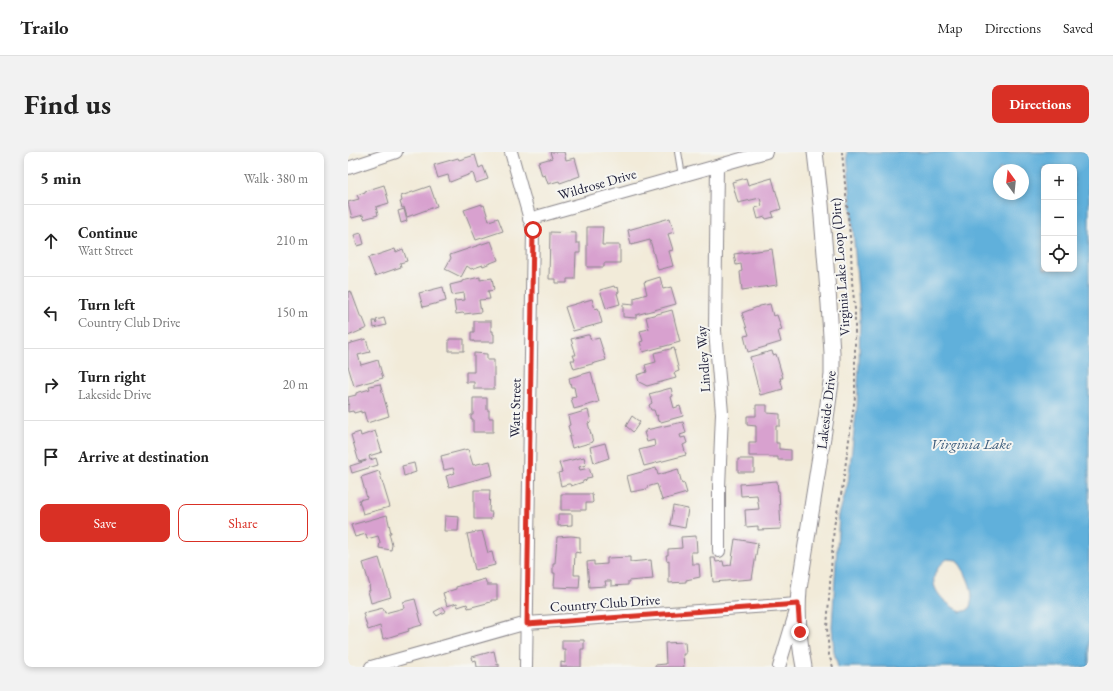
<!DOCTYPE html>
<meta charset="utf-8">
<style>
:root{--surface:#fff;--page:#f2f2f2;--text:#222;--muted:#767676;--line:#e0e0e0;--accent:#d93025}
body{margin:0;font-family:"EB Garamond",serif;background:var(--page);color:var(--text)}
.controls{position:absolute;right:12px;top:12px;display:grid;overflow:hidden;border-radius:8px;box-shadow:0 2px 6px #0003}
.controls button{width:36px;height:36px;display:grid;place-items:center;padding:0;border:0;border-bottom:1px solid var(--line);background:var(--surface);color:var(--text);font:20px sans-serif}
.compass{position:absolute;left:645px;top:12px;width:36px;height:36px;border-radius:50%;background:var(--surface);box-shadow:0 2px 6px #0003;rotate:345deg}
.stop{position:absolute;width:12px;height:12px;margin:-9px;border:3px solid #d93025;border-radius:50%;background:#fff}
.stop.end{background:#d93025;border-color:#fff;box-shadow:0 1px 4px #0008}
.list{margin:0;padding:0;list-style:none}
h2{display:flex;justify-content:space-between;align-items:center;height:52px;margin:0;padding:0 16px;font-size:17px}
h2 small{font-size:13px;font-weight:400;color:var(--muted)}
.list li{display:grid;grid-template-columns:26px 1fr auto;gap:12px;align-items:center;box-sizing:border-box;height:72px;padding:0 16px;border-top:1px solid var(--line)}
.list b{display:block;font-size:15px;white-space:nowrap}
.list p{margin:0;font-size:13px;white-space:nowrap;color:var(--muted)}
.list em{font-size:13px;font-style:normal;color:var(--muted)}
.actions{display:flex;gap:8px;padding:12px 16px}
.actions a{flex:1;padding:9px 0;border:1px solid var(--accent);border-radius:8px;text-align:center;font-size:14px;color:var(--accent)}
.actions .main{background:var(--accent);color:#fff}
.icon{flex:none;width:22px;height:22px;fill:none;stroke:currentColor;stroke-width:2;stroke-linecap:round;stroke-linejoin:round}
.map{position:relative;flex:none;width:741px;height:515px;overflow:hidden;border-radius:8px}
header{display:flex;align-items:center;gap:24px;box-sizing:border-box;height:56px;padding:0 20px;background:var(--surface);border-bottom:1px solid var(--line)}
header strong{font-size:19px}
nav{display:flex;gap:22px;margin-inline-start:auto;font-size:14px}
.intro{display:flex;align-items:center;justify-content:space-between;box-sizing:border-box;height:96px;padding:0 24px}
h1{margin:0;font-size:28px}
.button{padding:10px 18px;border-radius:8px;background:var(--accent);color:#fff;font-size:14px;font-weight:700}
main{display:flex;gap:24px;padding:0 24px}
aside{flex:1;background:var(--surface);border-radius:8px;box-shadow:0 2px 6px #0003}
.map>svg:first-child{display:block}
.water{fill:#61b0db;stroke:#42698b;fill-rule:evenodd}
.building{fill:#d8a1cf}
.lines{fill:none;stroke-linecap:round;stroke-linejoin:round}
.service-casing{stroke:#8a868a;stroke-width:8}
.minor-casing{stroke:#8a868a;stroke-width:14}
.tertiary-casing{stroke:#8a868a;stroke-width:17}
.path{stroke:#8a868a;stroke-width:2;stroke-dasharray:3 3;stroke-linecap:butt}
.service{stroke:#fff;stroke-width:6}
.minor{stroke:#fff;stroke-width:12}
.tertiary{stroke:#fff;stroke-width:15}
.route{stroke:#d93025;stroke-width:5}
.labels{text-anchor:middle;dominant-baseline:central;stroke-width:4;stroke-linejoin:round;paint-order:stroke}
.street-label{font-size:14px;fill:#22223b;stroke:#f6f6f2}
.water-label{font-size:15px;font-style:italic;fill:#3b5b7b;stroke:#f6f6f2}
</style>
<header>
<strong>Trailo</strong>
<nav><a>Map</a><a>Directions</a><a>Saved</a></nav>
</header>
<div class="intro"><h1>Find us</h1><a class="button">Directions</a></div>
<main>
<aside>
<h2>5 min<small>Walk · 380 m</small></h2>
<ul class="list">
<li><svg class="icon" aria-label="ahead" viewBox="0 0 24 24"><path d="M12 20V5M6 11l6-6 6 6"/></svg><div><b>Continue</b><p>Watt Street</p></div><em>210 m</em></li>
<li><svg class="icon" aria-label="left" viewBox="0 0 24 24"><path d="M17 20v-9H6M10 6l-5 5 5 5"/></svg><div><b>Turn left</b><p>Country Club Drive</p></div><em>150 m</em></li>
<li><svg class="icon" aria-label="right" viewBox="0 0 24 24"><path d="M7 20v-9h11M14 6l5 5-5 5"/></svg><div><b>Turn right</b><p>Lakeside Drive</p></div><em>20 m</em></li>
<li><svg class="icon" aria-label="arrive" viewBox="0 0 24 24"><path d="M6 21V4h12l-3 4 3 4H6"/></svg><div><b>Arrive at destination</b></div></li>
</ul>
<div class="actions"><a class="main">Save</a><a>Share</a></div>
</aside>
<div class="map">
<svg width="741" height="515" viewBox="0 0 741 515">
<rect width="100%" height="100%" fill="#f6f6f2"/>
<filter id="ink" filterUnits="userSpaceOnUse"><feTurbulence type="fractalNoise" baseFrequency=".025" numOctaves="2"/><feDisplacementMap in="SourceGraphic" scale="8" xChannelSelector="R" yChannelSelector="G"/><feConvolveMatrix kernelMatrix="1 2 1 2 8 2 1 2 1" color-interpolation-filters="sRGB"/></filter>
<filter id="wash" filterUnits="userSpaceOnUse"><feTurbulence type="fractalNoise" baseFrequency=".012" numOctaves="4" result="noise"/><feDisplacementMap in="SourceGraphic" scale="16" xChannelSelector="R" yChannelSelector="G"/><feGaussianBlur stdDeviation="0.9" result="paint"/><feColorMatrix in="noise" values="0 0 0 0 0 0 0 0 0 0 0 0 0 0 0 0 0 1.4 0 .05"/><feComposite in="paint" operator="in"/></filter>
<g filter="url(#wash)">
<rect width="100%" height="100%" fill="#f2ebd9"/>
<path class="water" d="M499,0H741V515H490L486,500L484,474L491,363L500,331L509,254L511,212L512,165ZM696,15H726V117H696ZM651,18H675V42H651ZM599,407L609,408C618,421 630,443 620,458L613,460C591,448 572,428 599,407Z"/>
<g id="blocks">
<path class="building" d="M202,0H216L218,8L227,6L232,24L212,31L211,29L200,32L197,23L194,24L190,10L204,6Z
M127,3L131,16L135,14L140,27L128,31L125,21L102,30L100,23L90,26L86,13L110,6L111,8Z
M398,26L400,33L424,26L433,57L424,60L426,65L418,67L417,65L410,67L407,56L414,54L412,46L390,51L384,30Z
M36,33L41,51L28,55L30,63L16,67L15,63L4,66L0,50L11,47L9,43L17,40V39Z
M82,34L89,54L59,65L56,55L54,56L52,50L54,49L53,44Z
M134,52V54L136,53L141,69L150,66L155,79L128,88L116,58Z
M56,57L59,69L53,71L50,59Z
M322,66L326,80L320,82L325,98L321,99L325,114L310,118L302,88L283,93L280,78Z
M239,75H255L254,93H272V111H256V115H239Z
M202,80L228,81V91H232V101H228L227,127H219V131H208V127H201Z
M13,81L16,92L9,94L6,83Z
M143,89L150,108L135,114V113L123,117L119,114L113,125L97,117L103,106L102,103Z
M47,97L48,100L55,97L59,109L52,111L53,115L27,124L20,106Z
M424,97L429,133L394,138L392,120L394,119L393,112L388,113L386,102Z
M132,125V128L144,126L146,138L140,139L142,147L131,148L133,160L116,162L115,161L108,162L106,149L117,148L116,141L104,143L102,133L114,130V129Z
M312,125L315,137L323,135L328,152L288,163V166L275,165V152L286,153V146L299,142L296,130Z
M266,134L267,136L270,135L271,140L269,141L272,152L258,156L252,138Z
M95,135L98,149L75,155L71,141Z
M3,139L13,166H15L19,176L0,184V140Z
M244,147L247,157L250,156L254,171L225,179L217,155Z
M422,152L425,164L429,163L434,178L430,179L433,190L400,200L396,184L401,183L394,161L412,154Z
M324,158L332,190L295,200L292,190L295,189L292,179L301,177L298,165Z
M36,166L38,173L26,176L25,169H27L28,172L29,171L28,168Z
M126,169H143V179H145V182H146V190H126V189H123V180H126Z
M239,183H241L243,188L251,186L258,208L226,217L223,208H227L225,203H228L223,187Z
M18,187L22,200L10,203L13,213L30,208L35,226L6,234L0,214V192Z
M101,187H116V199H101Z
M326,196L327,199H326L331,219L326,221L328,226L299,234L291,230L289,223L299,220L297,213L308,210L306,201Z
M424,199L425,203L428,202L435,226H432L435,237L412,243L402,205Z
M126,201L139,202V208H146V237H126V230H118V220H126Z
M243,220L251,250L226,257L223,246L228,245L226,235H223L221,226Z
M32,232L41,264L19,271L16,260L13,261V259L6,261L5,259L0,260V253L1,252L0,245L8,243V241L22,237L21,234Z
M323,236L325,244L323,245L326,256L332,254L335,264L313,270L310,269L309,265L310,263L308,264L306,258H303L301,253L304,251L301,242Z
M125,246H139V258H141V266H145V280H125V267H123V263H125Z
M408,253H419V261L432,262V274H428V291H431V297L443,298V308H430V305H421V304H401V290H408V274L399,273V264H408Z
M240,258L243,270L240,271L245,290L224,296L221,285L223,284L220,274L222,273L220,264Z
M284,264L292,270L285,280L278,274Z
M335,270L338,281L332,283L333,286L337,285L339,291L335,293L338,303L296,314L291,298L307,294L306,288L299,290L296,280H298V278Z
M27,279L34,300L21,304L22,308L28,306L30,313L4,321L2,314L18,309V308L11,310L3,283L12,280L13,284Z
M257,291L261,306L246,311L242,295Z
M120,297L125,313L142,309L145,323L101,335L98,324L107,321L105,316L96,318L93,304Z
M236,305L238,313L231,315L232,318L241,316L244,325L239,326V328L235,329V330L223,334L222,332H220L213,334L210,321L214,320L211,311Z
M390,307H406V320H390Z
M66,311L68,320L56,324L54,314Z
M308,316L310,323L330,317L334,332L336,331L339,341L314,348L309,332L299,335V337L283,340L279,324Z
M31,319L42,355L15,362L11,348L19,346L13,325Z
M429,329L430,339H431L433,377L410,378V374L398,375L397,358L411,357L409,343L393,344L392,332Z
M126,338H142L141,360H144L143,367H126Z
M213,342H244L245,350L244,351H238V358H213Z
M325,354L340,357L337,376L322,373Z
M210,362H224V373L210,374Z
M39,363L43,381H41L44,393L43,398L31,396L32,390L30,384L19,387L18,382L7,385L3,373Z
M97,364L111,365L110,379H96Z
M134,379L140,401L144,400L147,413L127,418L119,382Z
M223,384L232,385V401L227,400L226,423H232L231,436L206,435L207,421H205V411H207L209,385Z
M348,384L349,400H343L344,412H351L352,425L338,428V430L321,431V408L319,409L318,403H320V397L334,396L333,385Z
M387,387L410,391L404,427L365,430L363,406H367L368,410L375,409L376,414L383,413Z
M282,405V410L303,408L305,427L280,429V433L263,434V429H257L258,434L241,435L239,410L246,409V413L259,412V406Z
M31,406L43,445L23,451L20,439H22L21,434H22L15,411Z
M137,427L139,433H149V448H143V450L120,456L119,452L110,455L109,451L99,454L95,441L108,437V435Z
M67,447L74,473L60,477L61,479L35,487L32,474L20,478L15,461L35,456L37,461L56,456L55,450Z
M95,455L98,459L89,464L86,460Z
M214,488H236V497H233V515H213V510L217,511V497H214Z
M337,490L338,502H335L336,515H307V513L318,512L317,491Z
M146,499L149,513L151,512V515H129L128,508L125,509L124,505Z"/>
</g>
</g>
<g filter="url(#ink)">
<use href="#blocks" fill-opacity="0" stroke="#8a868a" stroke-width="1"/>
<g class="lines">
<g class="service-casing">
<path id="service" d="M330,0L334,24"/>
</g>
<g class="minor-casing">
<path id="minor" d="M163,0L185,78L178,515
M369,14L367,179L374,261L371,335V399
M0,16L48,0
M181,67L418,0
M23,515L179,471L450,452L431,515"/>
</g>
<g class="tertiary-casing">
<path id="tertiary" d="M456,515C451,490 449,463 451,437L478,266L484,223V201L481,152L473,52L467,0"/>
</g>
<path class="path" d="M485,515L481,503L479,476L486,374L494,338L507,245V157L504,130L503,95L494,0"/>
<use href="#service" class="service"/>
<use href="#minor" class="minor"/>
<use href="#tertiary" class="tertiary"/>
</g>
</g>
<g class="lines" filter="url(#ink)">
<path class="route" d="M185,78L179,472L450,452L452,480"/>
</g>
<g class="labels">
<g class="street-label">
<text transform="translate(249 32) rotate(-16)">Wildrose Drive</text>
<text transform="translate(492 115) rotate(-94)">Virginia Lake Loop (Dirt)</text>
<text transform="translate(355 207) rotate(-94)">Lindley Way</text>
<text transform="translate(167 256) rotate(-89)">Watt Street</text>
<text transform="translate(478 258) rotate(-83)">Lakeside Drive</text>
<text transform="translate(257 451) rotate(-4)">Country Club Drive</text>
</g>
<g class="water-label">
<text x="623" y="291">Virginia Lake</text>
</g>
</g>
</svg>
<div class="controls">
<button>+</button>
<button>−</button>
<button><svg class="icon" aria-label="locate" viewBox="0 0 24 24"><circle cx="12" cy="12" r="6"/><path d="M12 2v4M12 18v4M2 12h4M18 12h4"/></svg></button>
</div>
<svg class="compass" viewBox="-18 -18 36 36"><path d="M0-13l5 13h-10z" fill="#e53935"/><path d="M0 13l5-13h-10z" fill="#767676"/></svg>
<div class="stop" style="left:185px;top:78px"></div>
<div class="stop end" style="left:452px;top:480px"></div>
</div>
</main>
